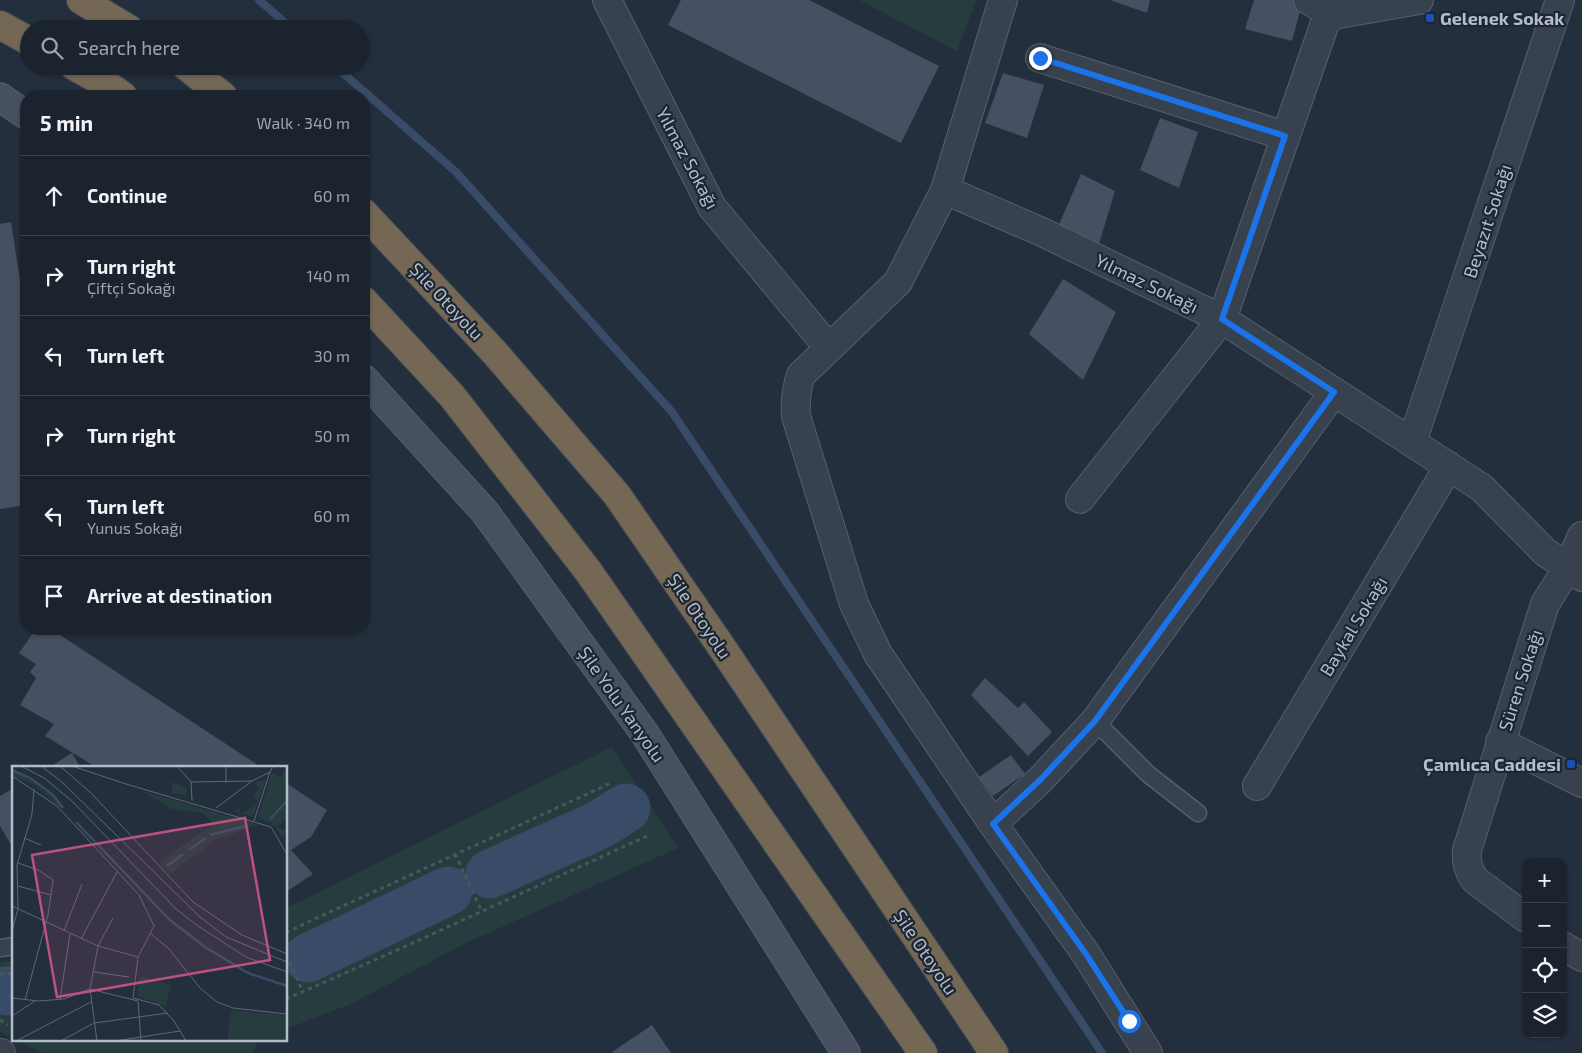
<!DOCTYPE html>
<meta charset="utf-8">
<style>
:root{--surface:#1b232e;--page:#242b36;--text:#f1f3f6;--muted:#a0a4aa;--line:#39404a}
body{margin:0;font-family:"Exo 2",sans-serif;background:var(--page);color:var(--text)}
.controls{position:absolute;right:15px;bottom:15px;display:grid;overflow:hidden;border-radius:10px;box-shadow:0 1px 4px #0004}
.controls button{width:45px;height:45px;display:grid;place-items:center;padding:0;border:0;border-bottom:1px solid var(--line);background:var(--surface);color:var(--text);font:25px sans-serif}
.stop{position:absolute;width:15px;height:15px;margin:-11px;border:4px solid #1a73e8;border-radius:50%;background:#fff}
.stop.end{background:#1a73e8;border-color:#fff;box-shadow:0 1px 5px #0008}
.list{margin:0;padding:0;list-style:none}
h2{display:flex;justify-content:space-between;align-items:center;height:65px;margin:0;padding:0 20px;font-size:21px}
h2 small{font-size:16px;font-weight:400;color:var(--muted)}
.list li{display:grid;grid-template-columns:32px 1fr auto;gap:15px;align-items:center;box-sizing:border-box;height:80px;padding:0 20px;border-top:1px solid var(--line)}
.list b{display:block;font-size:19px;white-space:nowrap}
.list p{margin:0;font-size:16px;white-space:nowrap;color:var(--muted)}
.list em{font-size:16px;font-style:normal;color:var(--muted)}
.icon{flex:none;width:28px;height:28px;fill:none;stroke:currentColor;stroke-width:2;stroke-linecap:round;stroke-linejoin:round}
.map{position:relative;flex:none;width:1582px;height:1053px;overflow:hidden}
.search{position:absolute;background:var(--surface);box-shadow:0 1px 4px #0004;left:20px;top:20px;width:350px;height:55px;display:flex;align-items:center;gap:12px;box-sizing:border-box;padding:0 18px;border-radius:28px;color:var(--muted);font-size:19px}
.panel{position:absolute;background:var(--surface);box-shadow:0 1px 4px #0004;left:20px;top:90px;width:350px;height:545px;border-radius:20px}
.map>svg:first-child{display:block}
.green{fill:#263c3f}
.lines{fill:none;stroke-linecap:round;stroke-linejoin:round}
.stream{stroke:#394c67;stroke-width:8}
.river{stroke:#394c67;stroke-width:49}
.building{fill:#455162}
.lane-casing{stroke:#565f6c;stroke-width:19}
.street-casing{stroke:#565f6c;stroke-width:30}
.secondary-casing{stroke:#565f6c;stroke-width:30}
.highway-casing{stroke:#434c59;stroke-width:30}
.path{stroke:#44595c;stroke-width:3;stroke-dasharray:4 4;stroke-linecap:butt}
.lane{stroke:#38414e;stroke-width:16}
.street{stroke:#38414e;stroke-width:28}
.secondary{stroke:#465061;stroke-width:28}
.highway{stroke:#746855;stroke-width:28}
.route{stroke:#1a73e8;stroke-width:6}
.transit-dot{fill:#1a4fb4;stroke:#1d2633;stroke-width:2}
.labels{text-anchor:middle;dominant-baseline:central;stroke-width:4.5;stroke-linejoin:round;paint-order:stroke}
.poi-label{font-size:18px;font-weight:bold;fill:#b4bcc9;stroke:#1d2633;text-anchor:start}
.street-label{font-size:18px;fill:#b4bcc9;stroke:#1d2633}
.inset-river{fill:none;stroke:#394c67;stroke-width:2.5}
.inset-road{fill:none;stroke:#5e6776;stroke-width:1}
.view{fill:#bd5182;fill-opacity:0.15;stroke:#bd5182;stroke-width:2.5}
.inset-edge{fill:none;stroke:#b4bcc9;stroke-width:2.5}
</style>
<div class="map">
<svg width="1582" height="1053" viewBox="0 0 1582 1053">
<rect width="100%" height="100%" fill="#242f3e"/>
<path class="green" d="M859,0H976L957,51Z
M612,747L678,848L466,943L353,1003L286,1029V908Z
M14,961V1039L0,1032V962Z
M15,1039H259L252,1053H42Z"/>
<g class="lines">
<path class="stream" d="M259,0L292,29
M335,66L456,172L672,412L1102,1053"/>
<path class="river" d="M490,874L599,825L626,808
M308,958L448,891
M7,991H14"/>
</g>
<path class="building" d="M681,0H809L939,66L901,143L668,25Z
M1110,0H1150L1147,13Z
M1254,0H1303L1292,41L1245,29Z
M1003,73L1044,85L1027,138L985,123Z
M1160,118L1198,132L1179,188L1140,170Z
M1081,174L1115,191L1099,244L1057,229Z
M11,222L23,299L26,298V505L0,509V224Z
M1063,279L1116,312L1083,380L1029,334Z
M36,629H51L261,767H96L45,736L54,724L20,705L36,678L30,672L36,664L19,653Z
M985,678L1018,708L1024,702L1052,732L1028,756L971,695Z
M72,753L80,767H50Z
M1011,755L1025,774L993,796L979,777Z
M286,783L327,810L311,837L291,850L313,874L286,892Z
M14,788V850L0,826V796Z
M652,1025L671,1053H613L612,1052Z"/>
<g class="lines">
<g class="lane-casing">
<path id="lane" d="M1095,721L1148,774L1198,813
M0,948L14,946"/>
</g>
<g class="street-casing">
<path id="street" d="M607,0L712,207L829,348
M1003,0L945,190L898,282L801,375C796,389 795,401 796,416L854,604L878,654L993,824L1086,954L1148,1053
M1308,0L1333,15
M1419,0L1333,15L1325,23L1222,319L1482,488L1545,552L1582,577
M1040,58L1285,136
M945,190L1042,232L1222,319L1080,499
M1412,442L1560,0
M1500,742L1582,783
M1257,786L1449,466
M993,824L1041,779L1095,721L1334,392
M1526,918L1475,880C1468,870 1466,862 1467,850L1545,604L1568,567L1582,536
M1563,946L1582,957
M0,1053H1"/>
</g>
<g class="secondary-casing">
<path id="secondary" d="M0,97L26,115
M364,379L485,512L645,734L846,1053"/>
</g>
<g class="highway-casing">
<path id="highway" d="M81,0L129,29
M0,25L29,41
M74,66L108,85L123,96
M186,66L223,96
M364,213L495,353L617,495L725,652L994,1053
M364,301L452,396L588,571L923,1053"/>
</g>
<path class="path" d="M455,854L482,912
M286,933L308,922L611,783
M286,955L303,992
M0,974L14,973
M286,999L395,951L647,836
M0,1020L8,1025"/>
<use href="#lane" class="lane"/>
<use href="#street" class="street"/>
<use href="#secondary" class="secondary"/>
<use href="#highway" class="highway"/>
</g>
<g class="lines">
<path class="route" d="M1040,58L1285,136L1222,319L1334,392L1095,721L1041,779L993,824L1086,954L1129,1021"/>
</g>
<g class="transit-dot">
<rect x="1425" y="13" width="10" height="10" rx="2.5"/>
<rect x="1566" y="759" width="10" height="10" rx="2.5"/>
</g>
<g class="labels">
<g class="poi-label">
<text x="1440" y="18">Gelenek Sokak</text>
<text x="1561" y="764" text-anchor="end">Çamlıca Caddesi</text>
</g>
<g class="street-label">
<text transform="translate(688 158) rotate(62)">Yılmaz Sokağı</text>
<text transform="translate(1487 221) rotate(-72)">Beyazıt Sokağı</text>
<text transform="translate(1147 283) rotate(26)">Yılmaz Sokağı</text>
<text transform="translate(447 301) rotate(47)">Şile Otoyolu</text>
<text transform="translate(700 616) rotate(56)">Şile Otoyolu</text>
<text transform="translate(1353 626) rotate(-59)">Baykal Sokağı</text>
<text transform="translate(1520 680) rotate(-72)">Süren Sokağı</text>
<text transform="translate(622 704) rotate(55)">Şile Yolu Yanyolu</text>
<text transform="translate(926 952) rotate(56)">Şile Otoyolu</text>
</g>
</g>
<g transform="translate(12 766)">
<rect width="275" height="275" fill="#242f3e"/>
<path d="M274,0L275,53L265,60L270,64L275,61V69L270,72L263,60L246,51L260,6L269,12ZM0,2L42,32L55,47L21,18L0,10ZM254,12V14L242,48L240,51L238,50L222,45L226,42L230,48L246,36L241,29L247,23L242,17ZM160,16L175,21V29L160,27ZM130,25L247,59L204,74L158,108L147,96L199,60L200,56L191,47L159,43ZM128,210L159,219L153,240L125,230ZM219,244L275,249L274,275H215Z" fill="#263c3f"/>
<path class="inset-river" d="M0,4L18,12L41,29L51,42M258,53L275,35M64,56L158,154L193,181L236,207L275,220M198,69L234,60M177,84L194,72M155,100L171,88"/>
<path class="inset-road" d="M9,0L32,12L60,35L163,142L183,158L234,191L275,206M29,0L50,16L188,151L214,171L275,196M48,0L79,27L181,136L230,169L275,188M60,0L114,18M165,0L179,16L240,15M214,0V17M0,10L45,40L127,129L142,160L126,191L121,232L147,239L162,255L174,275M179,16L180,35M114,18L259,61L275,88M204,42L240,15L258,6L261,0M242,55L258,6M12,72L29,79M6,97L26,104L41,114L36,149L13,234M6,120L39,129M0,140L86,180L78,223L85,275M101,152L86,180L126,191M0,165L6,143L5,99L20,48L22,23M52,165L70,118M138,167L157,183L188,222L205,236L221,242L275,248M69,173L105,106M82,206L117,211M78,223L126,235L129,275M0,232L26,235L52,233L78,223M48,233L58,168M0,250L23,235M4,275L79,236M49,275L82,257L156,247M103,275L168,265"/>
<path class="view" d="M233,52L258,194L45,231L20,89Z"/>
<rect width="275" height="275" class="inset-edge"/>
</g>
</svg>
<div class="controls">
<button>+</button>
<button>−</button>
<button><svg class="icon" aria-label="locate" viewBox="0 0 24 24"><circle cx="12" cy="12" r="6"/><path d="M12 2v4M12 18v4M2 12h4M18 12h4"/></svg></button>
<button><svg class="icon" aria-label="layers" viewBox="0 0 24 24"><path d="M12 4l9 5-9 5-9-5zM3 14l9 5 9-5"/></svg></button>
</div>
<div class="stop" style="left:1129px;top:1021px"></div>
<div class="stop end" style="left:1040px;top:58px"></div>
<div class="search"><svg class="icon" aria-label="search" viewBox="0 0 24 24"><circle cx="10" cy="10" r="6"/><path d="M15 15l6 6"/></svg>Search here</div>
<section class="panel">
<h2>5 min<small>Walk · 340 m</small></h2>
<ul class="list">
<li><svg class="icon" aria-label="ahead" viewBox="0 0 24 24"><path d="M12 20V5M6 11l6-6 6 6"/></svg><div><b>Continue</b></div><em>60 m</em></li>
<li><svg class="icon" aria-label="right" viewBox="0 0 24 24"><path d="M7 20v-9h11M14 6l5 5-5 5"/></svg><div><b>Turn right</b><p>Çiftçi Sokağı</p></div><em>140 m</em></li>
<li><svg class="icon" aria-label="left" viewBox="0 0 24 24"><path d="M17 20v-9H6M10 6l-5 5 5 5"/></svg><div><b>Turn left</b></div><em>30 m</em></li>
<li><svg class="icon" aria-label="right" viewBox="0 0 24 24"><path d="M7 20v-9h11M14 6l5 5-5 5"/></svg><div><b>Turn right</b></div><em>50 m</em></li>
<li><svg class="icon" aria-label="left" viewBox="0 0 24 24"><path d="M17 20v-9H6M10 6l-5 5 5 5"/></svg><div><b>Turn left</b><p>Yunus Sokağı</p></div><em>60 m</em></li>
<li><svg class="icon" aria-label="arrive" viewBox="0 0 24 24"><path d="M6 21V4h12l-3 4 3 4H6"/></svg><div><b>Arrive at destination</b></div></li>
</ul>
</section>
</div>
